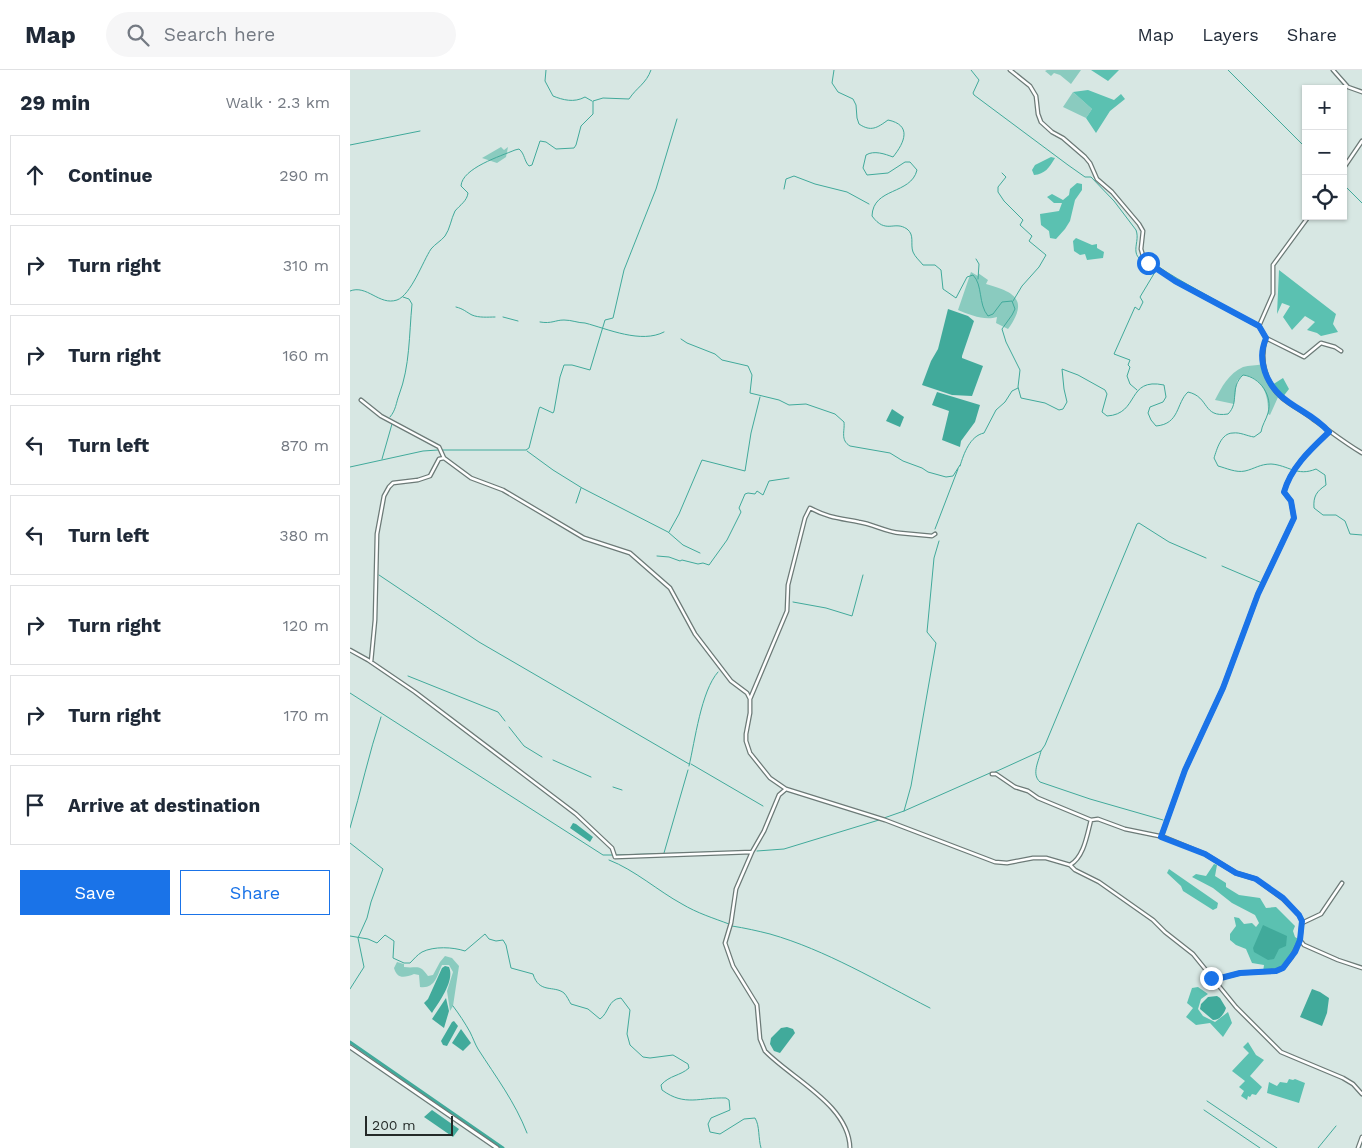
<!DOCTYPE html>
<meta charset="utf-8">
<style>
:root{--surface:#fff;--page:#f6f6f7;--text:#1f2937;--muted:#747a83;--line:#e0e1e3;--accent:#1a73e8}
body{margin:0;font-family:"Work Sans",sans-serif;background:var(--page);color:var(--text)}
.controls{position:absolute;right:15px;top:15px;display:grid;overflow:hidden;border-radius:0px;box-shadow:0 1px 4px #0004}
.controls button{width:45px;height:45px;display:grid;place-items:center;padding:0;border:0;border-bottom:1px solid var(--line);background:var(--surface);color:var(--text);font:25px sans-serif}
.scale{position:absolute;left:15px;bottom:12px;width:88px;box-sizing:border-box;padding-left:5px;border:2px solid #242a28;border-top:0;font-size:14px;line-height:18px;white-space:nowrap;color:#242a28;-webkit-text-stroke:4px #d7e7e3;paint-order:stroke}
.stop{position:absolute;width:15px;height:15px;margin:-11px;border:4px solid #1a73e8;border-radius:50%;background:#fff}
.stop.end{background:#1a73e8;border-color:#fff;box-shadow:0 1px 5px #0008}
.list{margin:0;padding:0;list-style:none}
h2{display:flex;justify-content:space-between;align-items:center;height:65px;margin:0;padding:0 20px;font-size:21px}
h2 small{font-size:16px;font-weight:400;color:var(--muted)}
.list li{display:grid;grid-template-columns:32px 1fr auto;gap:15px;align-items:center;box-sizing:border-box;height:80px;margin:0 10px 10px;padding:0 10px;border:1px solid var(--line);border-radius:0px}
.list b{display:block;font-size:19px;white-space:nowrap}
.list em{font-size:16px;font-style:normal;color:var(--muted)}
.actions{display:flex;gap:10px;padding:15px 20px}
.actions a{flex:1;padding:11px 0;border:1px solid var(--accent);border-radius:0px;text-align:center;font-size:18px;color:var(--accent)}
.actions .main{background:var(--accent);color:#fff}
.icon{flex:none;width:28px;height:28px;fill:none;stroke:currentColor;stroke-width:2;stroke-linecap:round;stroke-linejoin:round}
.map{position:relative;flex:none;width:1012px;height:1078px;overflow:hidden}
header{display:flex;align-items:center;gap:30px;box-sizing:border-box;height:70px;padding:0 25px;background:var(--surface);border-bottom:1px solid var(--line)}
header strong{font-size:24px}
nav{display:flex;gap:28px;margin-inline-start:auto;font-size:18px}
.search{width:350px;height:45px;background:var(--page);display:flex;align-items:center;gap:12px;box-sizing:border-box;padding:0 18px;border-radius:28px;color:var(--muted);font-size:19px}
main{display:flex}
aside{flex:1;background:var(--surface)}
.map>svg:first-child{display:block}
.green{fill:#8acbbf}
.forest{fill:#5bc1b1}
.water{fill:#41aa9b}
.lines{fill:none;stroke-linecap:round;stroke-linejoin:round}
.stream{stroke:#41aa9b;stroke-width:1}
.canal{stroke:#41aa9b;stroke-width:3}
.minor-casing{stroke:#6c7a77;stroke-width:5}
.tertiary-casing{stroke:#6c7a77;stroke-width:5.5}
.minor{stroke:#fff;stroke-width:2.5}
.tertiary{stroke:#fff;stroke-width:3}
.route{stroke:#1a73e8;stroke-width:6}
</style>
<header>
<strong>Map</strong>
<div class="search"><svg class="icon" aria-label="search" viewBox="0 0 24 24"><circle cx="10" cy="10" r="6"/><path d="M15 15l6 6"/></svg>Search here</div>
<nav><a>Map</a><a>Layers</a><a>Share</a></nav>
</header>
<main>
<aside>
<h2>29 min<small>Walk · 2.3 km</small></h2>
<ul class="list">
<li><svg class="icon" aria-label="ahead" viewBox="0 0 24 24"><path d="M12 20V5M6 11l6-6 6 6"/></svg><div><b>Continue</b></div><em>290 m</em></li>
<li><svg class="icon" aria-label="right" viewBox="0 0 24 24"><path d="M7 20v-9h11M14 6l5 5-5 5"/></svg><div><b>Turn right</b></div><em>310 m</em></li>
<li><svg class="icon" aria-label="right" viewBox="0 0 24 24"><path d="M7 20v-9h11M14 6l5 5-5 5"/></svg><div><b>Turn right</b></div><em>160 m</em></li>
<li><svg class="icon" aria-label="left" viewBox="0 0 24 24"><path d="M17 20v-9H6M10 6l-5 5 5 5"/></svg><div><b>Turn left</b></div><em>870 m</em></li>
<li><svg class="icon" aria-label="left" viewBox="0 0 24 24"><path d="M17 20v-9H6M10 6l-5 5 5 5"/></svg><div><b>Turn left</b></div><em>380 m</em></li>
<li><svg class="icon" aria-label="right" viewBox="0 0 24 24"><path d="M7 20v-9h11M14 6l5 5-5 5"/></svg><div><b>Turn right</b></div><em>120 m</em></li>
<li><svg class="icon" aria-label="right" viewBox="0 0 24 24"><path d="M7 20v-9h11M14 6l5 5-5 5"/></svg><div><b>Turn right</b></div><em>170 m</em></li>
<li><svg class="icon" aria-label="arrive" viewBox="0 0 24 24"><path d="M6 21V4h12l-3 4 3 4H6"/></svg><div><b>Arrive at destination</b></div></li>
</ul>
<div class="actions"><a class="main">Save</a><a>Share</a></div>
</aside>
<div class="map">
<svg width="1012" height="1078" viewBox="0 0 1012 1078">
<rect width="100%" height="100%" fill="#d7e7e3"/>
<path class="green" d="M697,0H731L721,14L710,5L704,3L701,6L695,1Z
M723,22L742,39L736,48L713,37Z
M151,77L154,80L158,77L156,87L147,93L132,88Z
M621,202L628,206V203L638,210L636,214C665,222 679,230 658,259L646,253L647,247C635,251 620,245 608,240Z
M913,294L917,306L929,325L920,345L918,344C919,326 913,307 893,305L887,311L884,334L865,330C871,318 879,303 893,297C899,295 906,296 913,294Z
M95,886L102,888L109,896L103,936L100,941L97,921L103,902L99,895H92C87,906 85,919 70,917L69,905L64,904C54,908 47,909 44,898L47,892L54,894V897C67,899 69,893 78,906L83,905L90,892Z"/>
<path class="forest" d="M741,0H769L758,11Z
M738,20L764,30L771,24L775,29L760,41L746,63L736,48L742,39L723,22Z
M701,87L705,88C699,98 695,104 684,105L682,100L685,95Z
M727,113L732,114V120L725,130L720,151L715,159L706,169L700,168L699,161L691,155L690,144L709,141L712,133H704L697,127L702,124L713,130L719,125L720,119Z
M726,168L742,175L747,174V178L754,182L753,188L737,190L735,184L730,185L724,181L723,171Z
M929,200L986,244L983,254L988,262L971,266L967,263L957,260L965,252L955,246L942,260L933,247L940,236L932,233L927,244Z
M933,308L939,319L932,328L922,315Z
M864,794L867,795L865,806L876,813V817L889,825L910,828L916,838L926,837L945,856L943,861L945,867L950,870C941,891 936,900 913,902L914,895L902,893L896,879L886,875L880,870V864L886,856L884,847L889,848L894,854L902,853L906,857L909,853L905,845L882,833L863,818L842,807L846,804L856,806Z
M819,799L868,833L867,838L863,840L833,821L831,816L817,803Z
M848,917L858,924L851,929L848,939L853,946L865,952L878,942L882,953L873,967L860,953L846,955L836,947L843,938L837,933L842,918Z
M898,972L906,985L914,990L900,1006L912,1017L906,1025L902,1024L900,1027L898,1026L897,1030L891,1026L894,1021L889,1017L895,1011L882,1001L899,983L893,977Z
M939,1009L943,1010L945,1009L955,1013L949,1033L917,1023L919,1012L927,1016L930,1012L937,1013Z"/>
<path class="water" d="M598,239L618,246L624,251L612,286V288L633,296L622,326L602,325L572,315L581,291L588,279Z
M587,322L630,335L625,352L611,371L610,377L592,370L599,341L582,335Z
M542,339L554,347L550,357L536,351Z
M223,753L226,754L243,767L240,772L220,758Z
M913,855L937,866L936,876L929,879L924,889L918,890L904,882L903,878Z
M95,896L99,897C105,911 89,932 82,943L74,933L78,929L92,898Z
M962,919L970,922L979,928L977,943L972,956L950,947Z
M867,926L870,928L876,938C874,944 870,950 863,950L850,939L851,934L858,927Z
M96,928L99,941L94,958L82,949Z
M104,951L108,956L97,976L93,975L91,971L102,952Z
M437,957L443,959L445,963L430,983L424,981L420,974L421,968L431,958Z
M111,959L121,973L113,981L102,973Z
M82,1040L109,1059L103,1067L74,1047Z"/>
<g class="lines">
<path class="stream" d="M196,0L195,11L203,26C213,30 224,33 235,27L242,31
M484,0L482,13L488,22L503,29L506,35L507,48L509,54C521,62 527,58 538,50C562,55 555,72 543,87C535,84 524,80 516,85L513,98L517,105L538,103L555,92H560L567,100C561,125 523,117 522,146C536,165 544,150 557,159C565,165 560,174 563,182C565,187 570,191 573,195H585L591,200L593,219L606,228L617,207L623,205C633,215 628,234 638,246L643,244L652,232L662,231L665,239L662,245L652,259L656,272L670,300L668,317L671,328L695,333L709,340L713,339L717,332L714,319L712,299L728,305L755,320L757,324L752,342L757,346C790,344 776,307 814,315L816,327L813,332L800,337L798,343L801,350L806,356C830,354 826,333 838,322C860,327 852,348 878,344C890,332 879,318 893,305C910,307 923,326 918,343C916,350 912,355 911,362L904,367C897,366 890,362 883,363C871,363 867,379 864,388L868,396C876,398 886,403 895,401C904,399 910,394 921,394C938,395 947,407 966,399L975,405L976,415C967,421 963,426 964,438L973,445H986L995,451L1000,464L1012,465
M621,0L629,10L623,23L624,25L718,95L735,107H741L764,131L786,160C789,168 785,175 786,182C787,189 793,190 795,196L805,202L790,227L793,232L789,240L785,237L764,284L780,290L778,295L780,297L777,306L780,314L787,320
M878,0L956,78
M981,0L997,18L1004,20
M0,75L70,61
M652,103L656,107L648,117V122L654,131L673,150L670,155L682,166L679,171L696,185L689,197L672,216L663,231
M993,114L1012,133
M434,119L436,109L444,106L465,114L497,122L519,134
M626,189L629,194L628,209
M799,190C823,208 851,221 877,237
M0,221C17,214 29,236 47,230C61,225 73,191 81,179C85,174 91,171 95,166C100,159 101,149 105,141C110,135 117,131 118,123L111,116C112,98 151,86 165,80L169,79C175,84 174,91 179,96L182,95L190,71L196,72L206,79L224,78L226,75L231,56L243,44V31L253,28L279,29C287,17 296,14 301,0
M106,237C114,239 116,242 122,245C129,248 138,247 145,247
M153,247L168,251
M898,249L908,254
M190,252C202,254 205,250 214,250C222,250 228,253 235,253C258,259 291,274 314,262
M331,269L337,273L365,284L372,290L398,296L402,305L400,323L429,330L439,335L456,334L485,344L494,352C495,361 490,370 500,376L540,383L553,391L572,398L578,402L596,407L603,406L610,395
M915,295L918,305L929,324L980,359
M40,347C46,340 46,333 49,325C60,296 59,265 62,234L59,229L53,227
M91,380H176L179,378L189,339L190,337L203,343L204,341L210,307L214,295H222L240,300L255,250L263,248L274,200L306,119L327,49
M177,381L203,400L232,418L318,462L333,475L350,483
M32,389L42,354
M610,396C614,383 620,366 634,363L646,340L655,332L662,321L668,318
M0,397L73,381L88,380
M226,433L231,418
M585,459L608,399
M319,462L329,444L352,390L395,401L401,363L410,327
M307,486L319,487L330,491L332,490L348,494L353,493L359,495L377,470L391,442L389,438L395,424L398,423L405,424L407,421L413,425L419,411L439,408
M872,496L912,513
M29,505L129,572L339,694
M443,532L476,538L502,546L513,505
M58,606L148,642L155,651
M0,623L253,785H262
M159,657L174,676L192,687
M691,681C689,691 681,704 690,712L740,729L813,750
M203,690L241,707
M341,694L413,736
M339,696C345,671 351,621 368,602
M645,702L691,681L695,675L787,454L789,453L819,472L856,488
M263,717L272,720
M554,741L561,716L586,573L577,562L584,488L589,471
M534,748L554,741L640,703
M0,758C11,721 19,683 31,647
M0,773L33,799L21,832L17,848L8,868L14,897L0,919
M407,781L434,779L529,750
M314,783L338,700
M267,785L401,781
M259,790C285,800 308,821 332,834C347,843 363,848 379,854
M382,856C395,858 408,861 420,864C476,880 529,912 580,938
M0,866L18,869L27,873L35,865L44,871L43,888L54,893H60C64,889 67,885 72,882C84,876 103,877 115,881L135,864L139,869L146,871L153,870L156,875L161,898L183,904C189,924 204,915 214,923C217,926 219,931 221,934L238,939L250,949C259,943 258,929 271,928L280,940L277,964L280,975L293,987L300,988L323,985L338,994L339,998C330,1006 320,1005 311,1015L312,1020C335,1037 350,1027 376,1028L379,1030L380,1040L361,1048L358,1054L360,1062L370,1064L394,1049L405,1048C410,1056 408,1068 411,1078
M103,936C109,944 115,953 120,962C123,968 125,974 128,979C146,1007 165,1032 177,1063
M857,1031L927,1078
M854,1040L910,1078
M968,1078L986,1056"/>
<path class="canal" d="M0,972L153,1078"/>
<g class="minor-casing">
<path id="minor" d="M660,0L680,16L686,26L688,44L691,52L702,62L713,68L735,87L740,93L747,109L762,122L789,154L793,161L791,179L794,189L825,211L909,256
M983,0L998,17L1012,22
M993,99L1012,71
M959,146L923,195V224L909,256L916,268C909,289 915,313 932,328C942,336 954,342 964,350C980,361 995,373 1012,383
M916,268L954,287L971,273L985,277L991,281
M11,330L31,346L89,377L94,388
M0,580L18,590L65,622L226,744L262,778L265,787L402,782L414,761L429,725L436,719L535,750L645,792L657,793L683,788H696L720,795L725,800L749,812L803,850L815,862L843,884L886,937L931,982L993,1008L1003,1014L1012,1024
M21,592L25,550L27,464L34,426L39,417L43,413L68,410L80,406L89,389L94,388L121,408L153,420L234,468L280,483L320,518L345,564L381,611L397,623L400,629V643L396,664V671L400,683L420,708L436,719
M400,629L437,541L438,515L455,448L460,438C479,448 488,448 509,452C523,454 536,462 550,463C561,464 571,465 582,466L585,464
M642,704H646L665,717L678,721L688,728L741,750
M811,767L835,700L873,618L908,524L944,448L941,431L934,422C941,397 961,379 979,362
M402,782L386,819L381,853L375,873L383,896L407,935L410,969L415,981C442,1009 499,1035 500,1078
M720,795C734,787 737,765 741,750L748,749L775,759L814,767L855,784L886,803L906,809L933,829L949,845L952,851L950,870L954,875L988,890L1012,898
M952,853L971,844L992,813
M863,910L890,903L926,901L933,898L941,888L950,871
M1008,1078L1012,1067"/>
</g>
<g class="tertiary-casing">
<path id="tertiary" d="M0,977L147,1078"/>
</g>
<use href="#minor" class="minor"/>
<use href="#tertiary" class="tertiary"/>
</g>
<g class="lines">
<path class="route" d="M798,193L825,211L909,256L916,268C911,281 911,289 915,302C927,336 959,338 979,362C961,379 941,397 934,422L941,431L944,448L908,524L873,618L835,700L811,767L855,784L886,803L906,809L933,828L949,845L952,851L950,870L945,882L933,898L926,901L890,903L863,910L861,908"/>
</g>
</svg>
<div class="controls">
<button>+</button>
<button>−</button>
<button><svg class="icon" aria-label="locate" viewBox="0 0 24 24"><circle cx="12" cy="12" r="6"/><path d="M12 2v4M12 18v4M2 12h4M18 12h4"/></svg></button>
</div>
<div class="scale">200 m</div>
<div class="stop" style="left:798px;top:193px"></div>
<div class="stop end" style="left:861px;top:908px"></div>
</div>
</main>
